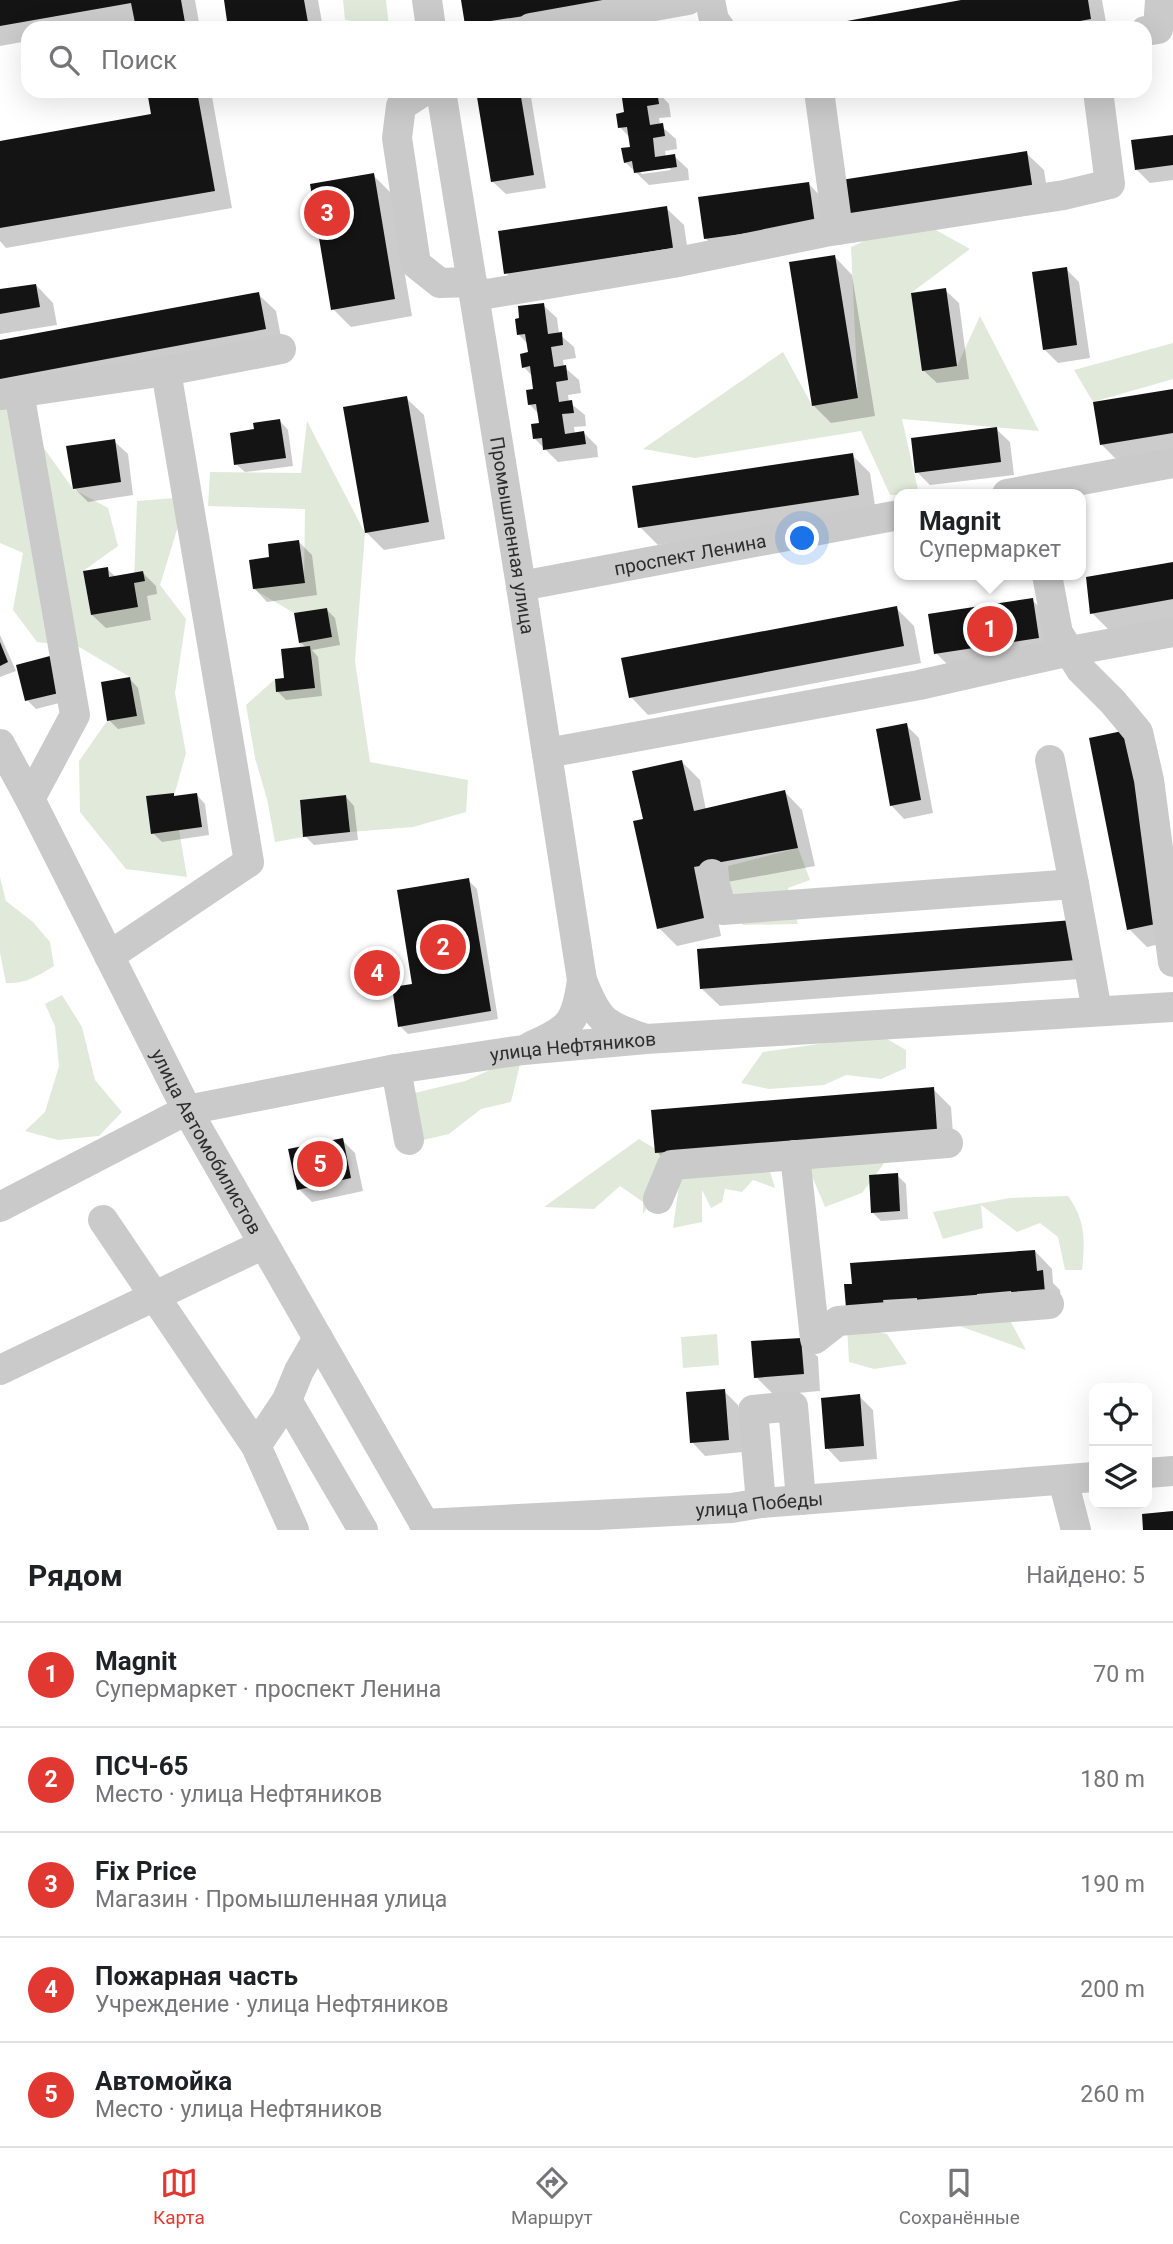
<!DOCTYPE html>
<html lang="ru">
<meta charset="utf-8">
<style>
:root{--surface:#fff;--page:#f2f2f2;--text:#202124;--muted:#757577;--line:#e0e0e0;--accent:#e13832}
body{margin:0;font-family:Roboto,sans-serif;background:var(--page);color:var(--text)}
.controls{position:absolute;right:21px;bottom:21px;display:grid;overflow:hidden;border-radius:14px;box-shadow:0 7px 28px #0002}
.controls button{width:63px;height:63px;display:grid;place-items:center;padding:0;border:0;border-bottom:2px solid var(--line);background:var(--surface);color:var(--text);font:35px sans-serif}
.you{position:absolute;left:803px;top:539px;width:24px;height:24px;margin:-18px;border:5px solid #fff;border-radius:50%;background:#1a73e8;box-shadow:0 0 0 10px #1a73e833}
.badge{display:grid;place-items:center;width:46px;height:46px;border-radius:50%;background:var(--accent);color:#fff;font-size:23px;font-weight:700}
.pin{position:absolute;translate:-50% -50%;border:4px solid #fff;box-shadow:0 2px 7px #0006}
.popup{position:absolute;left:894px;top:489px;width:192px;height:91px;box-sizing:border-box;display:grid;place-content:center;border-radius:14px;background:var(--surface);filter:drop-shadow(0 2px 5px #0005);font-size:23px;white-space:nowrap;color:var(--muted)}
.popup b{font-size:26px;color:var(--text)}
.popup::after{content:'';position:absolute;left:50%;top:100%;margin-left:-14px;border:14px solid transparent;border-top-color:var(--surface)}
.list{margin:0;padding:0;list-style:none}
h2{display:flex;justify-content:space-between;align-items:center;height:91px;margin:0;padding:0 28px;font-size:30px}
h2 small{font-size:23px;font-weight:400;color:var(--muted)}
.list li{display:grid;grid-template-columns:46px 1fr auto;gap:21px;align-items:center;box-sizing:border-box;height:105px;padding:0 28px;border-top:2px solid var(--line)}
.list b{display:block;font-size:26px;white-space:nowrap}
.list p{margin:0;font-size:23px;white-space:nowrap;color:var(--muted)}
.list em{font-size:23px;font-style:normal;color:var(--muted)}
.icon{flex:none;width:38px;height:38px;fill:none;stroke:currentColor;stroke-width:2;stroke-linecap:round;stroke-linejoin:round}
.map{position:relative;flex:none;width:1173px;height:1530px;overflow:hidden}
.search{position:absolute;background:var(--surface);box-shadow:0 7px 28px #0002;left:21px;right:21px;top:21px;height:77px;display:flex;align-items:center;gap:18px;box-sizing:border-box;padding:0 24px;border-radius:21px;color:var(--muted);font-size:26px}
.sheet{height:616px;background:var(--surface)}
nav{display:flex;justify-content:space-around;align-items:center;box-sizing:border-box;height:98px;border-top:2px solid var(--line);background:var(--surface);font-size:19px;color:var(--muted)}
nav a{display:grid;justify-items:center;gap:4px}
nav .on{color:var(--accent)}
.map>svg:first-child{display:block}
.green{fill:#e1eada}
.shadow{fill:#0003;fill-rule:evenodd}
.building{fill:#141414}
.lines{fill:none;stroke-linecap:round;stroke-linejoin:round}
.minor{stroke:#cacaca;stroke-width:30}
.labels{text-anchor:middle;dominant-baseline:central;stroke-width:7;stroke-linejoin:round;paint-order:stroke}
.street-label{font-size:19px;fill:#2d2d2d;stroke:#fff}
</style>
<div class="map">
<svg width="1173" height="1530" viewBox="0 0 1173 1530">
<rect width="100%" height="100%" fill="#fff"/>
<path class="green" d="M343,0H386L389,27L345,20Z
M914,218L970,249L911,293L957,366L980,316L1039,431L902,419L919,494L890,495L861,431L695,458L643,449L783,352L812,405L858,398L851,247Z
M1173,343V379L1093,402L1074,370Z
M0,404L24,420L73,489L108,508L118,546L83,571L91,615L138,607L134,583L137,501L187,497L160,585L186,619L175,693L186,753L174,796L151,834L179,830L187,877L126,869L80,812L79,761L107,721L137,716L130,677L79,647L37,642L13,610L23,553L0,543Z
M307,421L365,533L355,661L370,762L468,780L466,812L413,827L350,832L346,795L300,800L303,837L275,842L267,799L255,758L246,705L275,679L314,688L299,643L332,637L327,608L294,613L253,589L304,582L305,509L208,506L210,472L301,473Z
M798,848L810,880L788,888L798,924L743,925L730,886L728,866Z
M0,877L6,901L33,922L50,942L54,966C38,976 25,984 6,983L0,953Z
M62,995L82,1027L95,1080L122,1112L99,1136L58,1140L25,1131L45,1112L59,1066L55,1026L45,1004Z
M880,1035L906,1050V1068L881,1079L846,1075L824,1085L769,1089L741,1083L763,1052Z
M522,1056L511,1102L481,1109L449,1134L423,1140L410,1094L465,1081Z
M639,1139L671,1158L764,1151L775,1188L753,1180L742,1192L725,1189L722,1202L711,1208L702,1190V1222L673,1228L680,1178L667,1177L643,1214V1202L620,1186L594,1209L544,1207Z
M791,1149L885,1162L862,1193L825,1207L811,1174Z
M1068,1196C1086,1221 1085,1241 1082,1270H1065L1058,1237L1040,1223L1017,1232L981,1205L983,1228L943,1239L933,1212L1010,1198Z
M1007,1315L1026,1350L951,1323Z
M847,1327L887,1334L907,1364L874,1369L849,1362Z
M717,1334L719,1365L683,1368L681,1337Z"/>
<path class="shadow" d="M0,0H195L200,28H138L136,22L102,28H28V41L0,46Z
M225,0H318L323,28H230Z
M463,0L573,28H471L467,24Z
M971,0H1102L1107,28H811Z
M149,91H211L232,208L6,248L0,241V142L153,115Z
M477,91H530L546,188L506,194L492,181Z
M615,91H657L669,104L671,117L659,118L660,125L676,139L677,149L665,151L666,157L674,156L688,169L689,180L649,185L625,162L632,148L630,138L620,127L626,114L624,100ZM668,167L671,170L642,174L639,170Z
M1173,136V180L1150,183L1136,169Z
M1026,153L1044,170L1050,208L843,182Z
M373,175L391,193L412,316L351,327L333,309Z
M809,184L822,198L827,237L719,251L705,238Z
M666,208L684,225L690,266L524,291L506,273Z
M835,257L852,275L875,416L831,423L813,405Z
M1066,269L1079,282L1090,358L1058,363L1044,349Z
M36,285L53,303L57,325L0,334V290Z
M945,290L959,303L969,379L937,383L923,370Z
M258,294L276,311L283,347L0,399V341Z
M543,305L557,318L559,334L574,347L576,358L563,360L564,367L579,380L581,393L568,395L569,402L585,415L586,426L574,427L575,434L584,433L597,446L598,457L558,462L534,438L541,425L540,415L529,404L535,390L533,377L524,367L530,354L528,344L519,335Z
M1173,391V453L1119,462L1102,445Z
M406,398L424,415L445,539L384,550L366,532Z
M280,421L288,430L293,466L245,472L236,464Z
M996,429L1010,442L1014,475L930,485L917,472Z
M114,441L128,454L133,495L88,502L74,488Z
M852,455L870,473L876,512L658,545L640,527Z
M298,541L312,555L317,595L267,602L254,588L271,558Z
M1173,564V620L1110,631L1092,613Z
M107,569L116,577L143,573L156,586L157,594L147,596L151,620L106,628L92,615Z
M1032,600L1046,613L1051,651L949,666L936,653Z
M896,608L914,626L921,663L648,715L631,697Z
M326,609L335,618L340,645L312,650L318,657L322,696L286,700L278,692L307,648L300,642Z
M0,635L16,671L0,677Z
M18,666L67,701L36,709L27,700Z
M130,679L138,688L145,724L118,729L109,720Z
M906,725L919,738L933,813L904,819L891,805Z
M1091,739L1173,941L1147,947L1129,929Z
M682,762L700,780L706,810L785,792L802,810L815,866L711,885L721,936L677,946L659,928L645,820Z
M173,795L176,798L197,795L205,804L209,835L162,842L153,833Z
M346,797L354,806L358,840L314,845L305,836Z
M468,880L477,889L498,1019L408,1034L400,1026L414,985Z
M1073,921L1093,978L720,1006L702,989Z
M933,1089L951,1107L954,1147L674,1170L657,1152Z
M342,1140L355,1153L363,1191L312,1202L299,1189Z
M897,1175L906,1184L908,1219L881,1221L872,1212Z
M1035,1251L1052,1269L1053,1283L1060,1290L1062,1310L848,1307Z
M800,1339L818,1357L820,1391L774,1395L756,1377Z
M724,1391L738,1405L742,1452L705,1456L692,1442Z
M859,1396L873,1410L877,1459L840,1462L827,1448Z"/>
<path class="building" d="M0,0H181L186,28H136L131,3L0,26Z
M224,0H304L309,28H228Z
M461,0H615V2L465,25Z
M961,0H1088L1091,19L1042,28H809Z
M147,91H197L215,191L0,228V141L151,114Z
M476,91H520L534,175L491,182Z
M621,91H657L659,104L647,106L650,125L663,123L665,136L653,138L655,157L675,154L677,167L634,173L632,161L624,163L621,148L630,147L627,127L618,128L616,114L624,112Z
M1173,135V165L1135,170L1131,140Z
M1027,151L1033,191L848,220L841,180Z
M374,173L395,299L331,310L310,184Z
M809,182L815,224L704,239L698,197Z
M667,206L673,248L504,274L498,231Z
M835,255L858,398L812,406L789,262Z
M1067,267L1077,345L1043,350L1032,272Z
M36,284L40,307L0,314V289Z
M946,288L957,366L922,371L911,293Z
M259,292L266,329L0,379V340Z
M544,303L548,334L562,332L563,345L551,347L554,367L566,365L568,380L556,382L559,402L572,400L574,413L562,414L565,434L584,431L586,444L543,450L542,438L533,439L531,424L539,423L536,404L528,405L526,390L533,389L530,366L522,368L520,354L528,352L525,334L517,335L515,319L519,318L518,306Z
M1173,389V433L1100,445L1093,402Z
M407,396L429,522L365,533L343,407Z
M280,419L286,458L234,465L230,433L254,429L253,423Z
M997,427L1001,462L915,473L911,438Z
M115,439L121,482L73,489L66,446Z
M853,453L859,495L638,528L632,486Z
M299,540L305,583L253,589L249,560L269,557L268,544Z
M1173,562V599L1090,614L1086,577Z
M108,567L109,577L143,571L145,581L134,583L138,607L91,615L83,571Z
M1033,598L1039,638L934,654L928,614Z
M897,606L904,646L629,698L621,658Z
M327,608L332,637L299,643L294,613Z
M0,642L8,662L0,666Z
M310,646L315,688L276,692L275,679L284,678L281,649Z
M50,656L59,693L25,701L16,665Z
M130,677L137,716L107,721L101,682Z
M907,723L921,800L890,806L876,729Z
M1127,730L1165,922L1127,930L1089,738Z
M682,760L694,811L785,790L798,848L694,867L704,918L657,929L633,821L643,819L632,771Z
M174,793V796L197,793L202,827L151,834L146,796Z
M346,795L350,832L303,837L300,800Z
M469,878L491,1011L398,1027L392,987L412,984L397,890Z
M1073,920L1076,960L700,989L697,949Z
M934,1087L937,1130L655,1153L651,1110Z
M343,1138L351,1178L297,1190L288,1149Z
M898,1173L900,1211L871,1213L869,1175Z
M1035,1250L1037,1271L1043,1270L1045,1293L1012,1295L1011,1291L977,1294V1298L917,1302V1298L883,1300L884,1305L846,1308L844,1284H852L850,1263Z
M801,1338L804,1374L754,1378L751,1341Z
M725,1389L729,1440L690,1443L686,1392Z
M860,1394L864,1446L825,1449L821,1398Z
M1173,1511V1530H1143L1142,1514Z"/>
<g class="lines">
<g class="minor">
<path d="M427,0L431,28"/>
<path d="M710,0L714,20L720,28"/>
<path d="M531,28L688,0"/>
<path d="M1145,31L1158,29L1160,0"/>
<path d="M424,91L401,106L397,138L416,264L440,283L472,282"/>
<path id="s1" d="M441,91L521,586L582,980C597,1019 603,1025 643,1038"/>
<path d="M819,91L838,230"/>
<path d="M475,296L673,263L825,232L1064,195L1110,184L1098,91"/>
<path d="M19,392L75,715L30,799"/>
<path d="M2,395L166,371L281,349"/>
<path d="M1007,494L1173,463"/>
<path d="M1047,575L1058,633L1081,670L1113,702L1138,732L1149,780L1173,962"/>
<path id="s2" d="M521,586L899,515"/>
<path id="s3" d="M0,744L30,799L187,1110L428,1530"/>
<path d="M547,753L919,685L1070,651L1173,632"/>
<path d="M1050,760L1074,884"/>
<path d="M712,874L722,910L1074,884L1097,1011"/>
<path d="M109,956L249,862L166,371"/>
<path d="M531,1046C571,1029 576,1022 582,980"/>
<path d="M396,1069L409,1140"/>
<path d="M795,1155L815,1339L838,1321L1049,1304"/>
<path d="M658,1199L672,1165L948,1143"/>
<path id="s4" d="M0,1207L187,1110L396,1069L523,1050L646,1039L1173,1007"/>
<path d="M103,1220L256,1446L294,1530"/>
<path d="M0,1370L264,1244"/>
<path d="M287,1400L363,1530"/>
<path d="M256,1446L287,1400L299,1371L318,1338"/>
<path d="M1147,1473L1173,1471"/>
<path d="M1063,1480L1076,1530"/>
<path d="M761,1503L753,1410L793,1406L801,1500"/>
<path id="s5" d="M424,1524L732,1508L761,1503L1094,1477"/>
</g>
</g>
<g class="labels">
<g class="street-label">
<text stroke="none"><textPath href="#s1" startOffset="450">Промышленная улица</textPath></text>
<text stroke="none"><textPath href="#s2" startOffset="172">проспект Ленина</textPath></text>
<text stroke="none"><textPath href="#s4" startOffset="602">улица Нефтяников</textPath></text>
<text stroke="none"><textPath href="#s3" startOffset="448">улица Автомобилистов</textPath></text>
<text stroke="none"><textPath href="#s5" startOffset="336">улица Победы</textPath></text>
</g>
</g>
</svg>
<div class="controls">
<button><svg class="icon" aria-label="locate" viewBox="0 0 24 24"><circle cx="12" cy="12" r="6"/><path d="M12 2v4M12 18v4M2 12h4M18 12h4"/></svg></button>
<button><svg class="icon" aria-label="layers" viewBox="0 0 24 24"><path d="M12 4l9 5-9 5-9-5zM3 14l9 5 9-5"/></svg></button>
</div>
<div class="you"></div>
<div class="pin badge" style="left:990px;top:629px">1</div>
<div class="popup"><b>Magnit</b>Супермаркет</div>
<div class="pin badge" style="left:443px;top:947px">2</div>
<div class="pin badge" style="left:327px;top:213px">3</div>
<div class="pin badge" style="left:377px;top:973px">4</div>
<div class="pin badge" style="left:320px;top:1164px">5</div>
<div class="search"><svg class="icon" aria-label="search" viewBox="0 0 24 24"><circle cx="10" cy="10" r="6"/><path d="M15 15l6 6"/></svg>Поиск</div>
</div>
<section class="sheet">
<h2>Рядом<small>Найдено: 5</small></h2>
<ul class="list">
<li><span class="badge">1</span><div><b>Magnit</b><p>Супермаркет · проспект Ленина</p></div><em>70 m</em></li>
<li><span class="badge">2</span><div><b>ПСЧ-65</b><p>Место · улица Нефтяников</p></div><em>180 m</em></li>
<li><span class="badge">3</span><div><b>Fix Price</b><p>Магазин · Промышленная улица</p></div><em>190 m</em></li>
<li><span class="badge">4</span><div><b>Пожарная часть</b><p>Учреждение · улица Нефтяников</p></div><em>200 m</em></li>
<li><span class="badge">5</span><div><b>Автомойка</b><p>Место · улица Нефтяников</p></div><em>260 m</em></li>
</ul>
</section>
<nav>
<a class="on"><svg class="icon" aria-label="map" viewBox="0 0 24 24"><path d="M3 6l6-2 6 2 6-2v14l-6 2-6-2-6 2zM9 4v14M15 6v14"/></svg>Карта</a>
<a><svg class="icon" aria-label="directions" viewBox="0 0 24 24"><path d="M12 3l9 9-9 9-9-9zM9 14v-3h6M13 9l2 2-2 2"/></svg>Маршрут</a>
<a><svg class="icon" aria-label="saved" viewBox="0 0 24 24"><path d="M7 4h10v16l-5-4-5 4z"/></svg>Сохранённые</a>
</nav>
